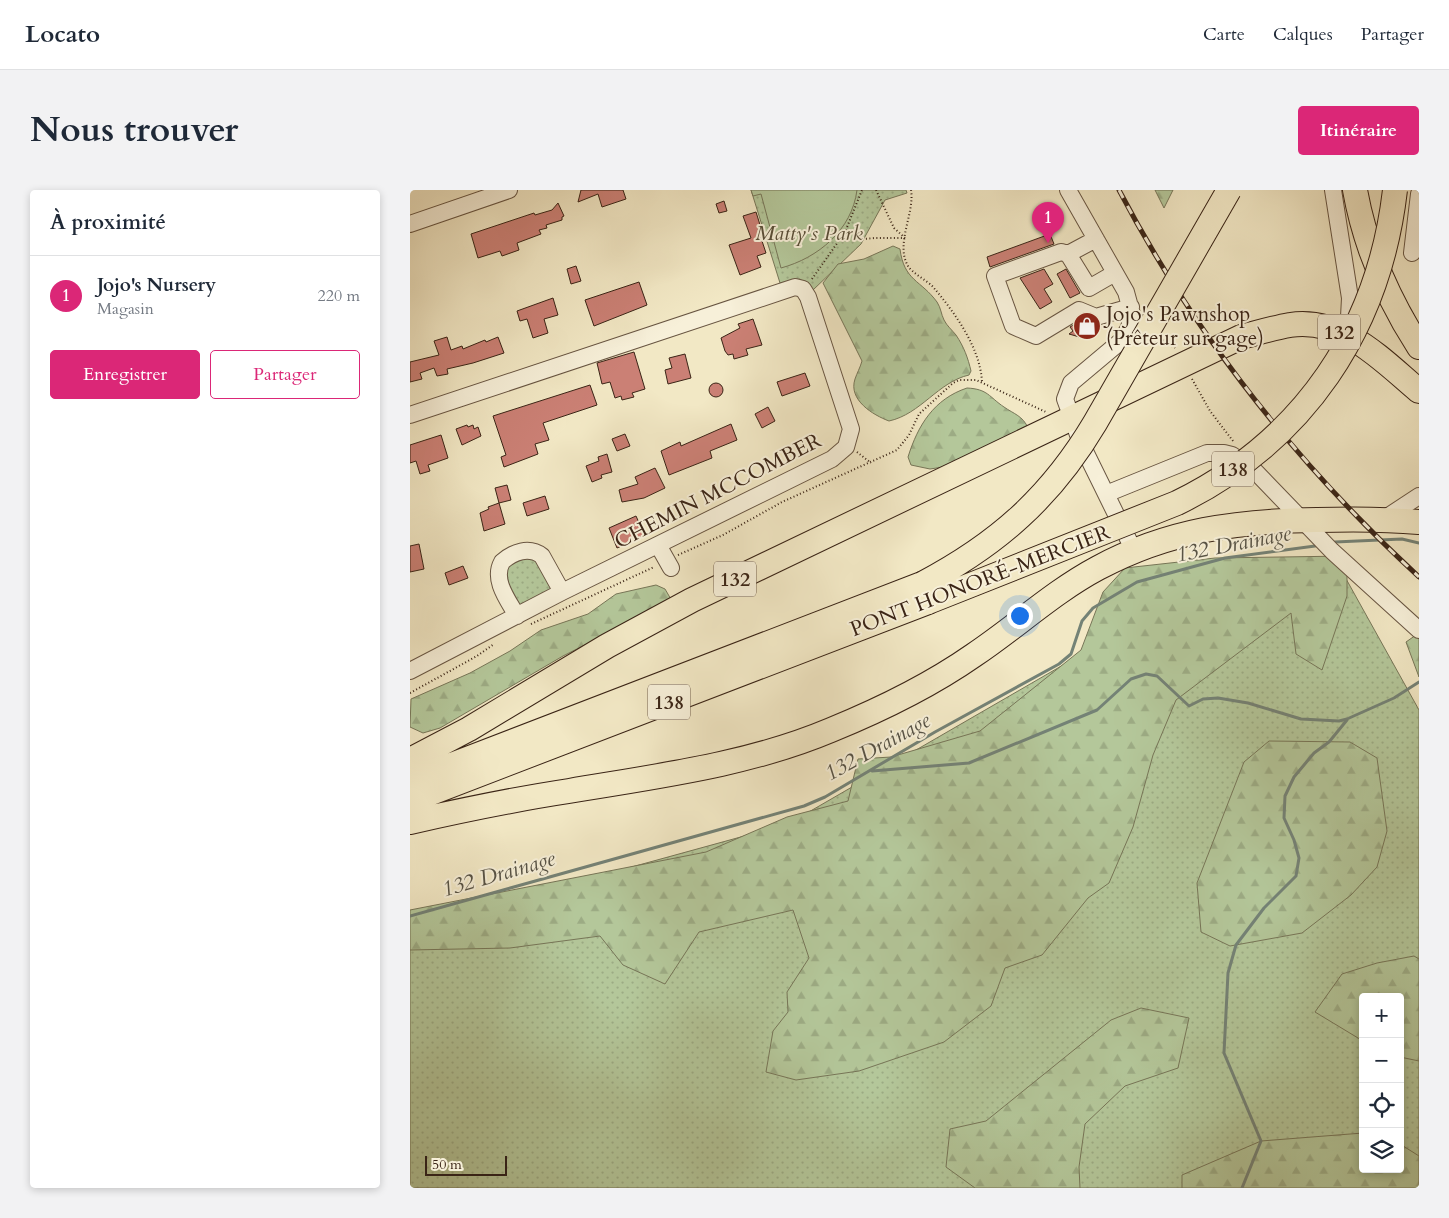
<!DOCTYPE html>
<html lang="fr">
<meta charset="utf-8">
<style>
:root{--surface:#fff;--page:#f2f2f3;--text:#1f2937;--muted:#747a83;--line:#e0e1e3;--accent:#db2777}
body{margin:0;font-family:Cardo,serif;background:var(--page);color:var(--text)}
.controls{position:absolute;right:15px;bottom:15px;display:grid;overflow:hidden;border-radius:5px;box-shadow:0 2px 8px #0003}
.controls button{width:45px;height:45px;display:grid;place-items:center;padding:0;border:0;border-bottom:1px solid var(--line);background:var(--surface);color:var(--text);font:25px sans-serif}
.scale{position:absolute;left:15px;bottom:12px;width:82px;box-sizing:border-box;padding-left:5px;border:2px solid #3a2416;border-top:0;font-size:14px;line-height:18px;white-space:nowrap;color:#3a2416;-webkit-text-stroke:4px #f7f0d9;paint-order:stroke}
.you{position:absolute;left:609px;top:425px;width:18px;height:18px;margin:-12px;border:4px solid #fff;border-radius:50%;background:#1a73e8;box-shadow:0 0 0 8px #1a73e833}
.badge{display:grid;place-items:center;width:32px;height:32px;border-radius:50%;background:var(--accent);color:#fff;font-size:16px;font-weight:700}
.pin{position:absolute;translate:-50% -41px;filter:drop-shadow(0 1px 2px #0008)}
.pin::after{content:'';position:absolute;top:26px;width:18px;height:15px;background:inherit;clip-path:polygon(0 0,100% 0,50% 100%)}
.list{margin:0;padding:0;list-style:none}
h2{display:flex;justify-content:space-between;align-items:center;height:65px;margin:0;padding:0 20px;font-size:21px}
h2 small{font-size:16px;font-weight:400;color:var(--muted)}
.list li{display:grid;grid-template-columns:32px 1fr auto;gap:15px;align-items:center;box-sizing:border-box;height:80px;padding:0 20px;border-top:1px solid var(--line)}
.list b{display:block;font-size:19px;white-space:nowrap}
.list p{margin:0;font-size:16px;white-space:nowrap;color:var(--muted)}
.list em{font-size:16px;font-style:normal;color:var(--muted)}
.actions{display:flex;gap:10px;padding:15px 20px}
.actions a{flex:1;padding:11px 0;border:1px solid var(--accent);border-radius:5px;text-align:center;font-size:18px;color:var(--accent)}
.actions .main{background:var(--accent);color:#fff}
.icon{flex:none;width:28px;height:28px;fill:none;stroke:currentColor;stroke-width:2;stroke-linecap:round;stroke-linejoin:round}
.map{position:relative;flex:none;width:1009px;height:998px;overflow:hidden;border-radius:5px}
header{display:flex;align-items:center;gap:30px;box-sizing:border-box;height:70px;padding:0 25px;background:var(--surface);border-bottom:1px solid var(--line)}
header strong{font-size:24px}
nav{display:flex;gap:28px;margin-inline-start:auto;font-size:18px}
.intro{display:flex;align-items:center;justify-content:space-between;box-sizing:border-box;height:120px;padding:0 30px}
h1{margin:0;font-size:35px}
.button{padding:12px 22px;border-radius:5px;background:var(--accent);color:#fff;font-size:18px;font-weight:700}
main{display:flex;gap:30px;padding:0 30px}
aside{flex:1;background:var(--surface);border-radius:5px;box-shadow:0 2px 8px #0003}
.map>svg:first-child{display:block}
.green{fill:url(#green-dots);stroke:#777658;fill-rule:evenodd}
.forest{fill:url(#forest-firs);stroke:#777658}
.pitch{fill:#b4c79a;stroke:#777658}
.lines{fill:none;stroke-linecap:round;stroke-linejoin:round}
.stream{stroke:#748276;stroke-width:3}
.building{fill:#cb8075;stroke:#3a2416}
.minor-casing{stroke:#685542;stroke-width:18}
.highway-casing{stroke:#3a2416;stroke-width:26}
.path{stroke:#3a2416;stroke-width:2;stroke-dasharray:1 2.5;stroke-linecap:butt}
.minor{stroke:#f7f0d9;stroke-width:16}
.highway{stroke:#f2e8c5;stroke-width:24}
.rail-casing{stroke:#3a2416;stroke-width:5}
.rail{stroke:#f7f0d9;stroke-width:3;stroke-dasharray:9;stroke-linecap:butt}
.highway-bridge-casing{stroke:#3a2416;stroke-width:26;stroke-linecap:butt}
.highway-bridge{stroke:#f2e8c5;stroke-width:24}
.labels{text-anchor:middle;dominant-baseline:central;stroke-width:4;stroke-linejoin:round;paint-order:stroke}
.shield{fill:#f7f0d9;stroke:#736150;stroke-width:1}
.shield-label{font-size:20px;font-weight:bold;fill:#3a2416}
.park-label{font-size:21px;font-style:italic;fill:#584d37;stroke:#f7f0d9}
.poi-label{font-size:21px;fill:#3a2416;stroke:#f7f0d9;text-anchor:start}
.street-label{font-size:21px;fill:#3a2416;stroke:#f7f0d9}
.water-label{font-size:22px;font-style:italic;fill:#575346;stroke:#f7f0d9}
</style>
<header>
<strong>Locato</strong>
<nav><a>Carte</a><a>Calques</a><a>Partager</a></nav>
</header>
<div class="intro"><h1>Nous trouver</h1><a class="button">Itinéraire</a></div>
<main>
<aside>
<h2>À proximité<small></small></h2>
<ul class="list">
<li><span class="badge">1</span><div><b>Jojo's Nursery</b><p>Magasin</p></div><em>220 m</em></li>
</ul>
<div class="actions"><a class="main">Enregistrer</a><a>Partager</a></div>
</aside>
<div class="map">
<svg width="1009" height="998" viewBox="0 0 1009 998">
<defs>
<pattern id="green-dots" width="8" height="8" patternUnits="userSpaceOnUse" patternTransform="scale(1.25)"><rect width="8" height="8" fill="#b4c79a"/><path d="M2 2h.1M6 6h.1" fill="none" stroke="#9cab84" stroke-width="1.8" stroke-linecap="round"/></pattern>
<pattern id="forest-firs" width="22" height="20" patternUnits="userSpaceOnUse" patternTransform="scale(1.25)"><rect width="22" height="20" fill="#b4c79a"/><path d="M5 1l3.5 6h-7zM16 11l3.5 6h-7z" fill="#9cab84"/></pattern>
</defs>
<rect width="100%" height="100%" fill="#f2e8c5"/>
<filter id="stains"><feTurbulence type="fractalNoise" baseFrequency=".004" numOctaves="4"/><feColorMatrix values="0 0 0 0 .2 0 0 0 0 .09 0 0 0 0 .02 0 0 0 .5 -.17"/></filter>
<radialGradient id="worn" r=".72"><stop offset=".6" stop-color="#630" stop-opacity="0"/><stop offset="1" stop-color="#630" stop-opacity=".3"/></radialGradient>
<path class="green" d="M341,0H496L497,3L475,10L451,54L403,100L390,89L370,93Z
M122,366L141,393V400L113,415H109L94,391L96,375Z
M930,378L1009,520V998H0V738L378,634L679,460ZM953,807H990V979H953Z"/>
<path class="forest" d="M745,0H763L754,18Z
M483,56L490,59C494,91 511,90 527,112C531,118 531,124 534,130C537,136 542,140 546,145C554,157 558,168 561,181L559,185C528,192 511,224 479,231C463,225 438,210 445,189C447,183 450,178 452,171L413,93L428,74L454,69Z
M557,198C578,199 579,207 594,217C604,224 613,226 618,238L533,277L520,279L501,275L498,267C508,235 524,209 557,198Z
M937,366V406L912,480L886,464L881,423L766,510L743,565L723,637L699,693L678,708L632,765L595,778L581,816L534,852L449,881L386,890L356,882L363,841L378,822L377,802L399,768L383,720L289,742L255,794L213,775L190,746L100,758L0,760V720L296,662L377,627L438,611L448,569L481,567L570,541L671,460L693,402L715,378L805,368Z
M246,395L255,399L262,411L153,466L30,538L13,543L0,537L1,509L60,483L100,461L131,440L178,424L206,404Z
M1006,445L1009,449V487L996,452Z
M859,551L940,552L967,568L977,641L967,677L941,705L892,743L820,756L791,742L787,693L834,572Z
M1004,766L1009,769V871L990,867V807H953V851L905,822L932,784L967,773Z
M731,818L779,828L768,878L715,896L675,934L669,977L670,998H565L536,977L540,939L576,931L701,830Z
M953,943V979H990V954L1009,966V998H772V985L851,951Z"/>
<path class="pitch" d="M341,0H447C442,40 408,68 371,78L351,4L343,6Z"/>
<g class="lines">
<path class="stream" d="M925,352L992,349L1009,353
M462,581L559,573L687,520L721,489L736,484L747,486L779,516L793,509L808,508L838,513L891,529L929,531L937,529L984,508L1009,492
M0,726L394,616L415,607L525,542L649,474L661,464L672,431L683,418L727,392L815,368L905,356
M832,998L851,951L814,863L818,783L826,755L854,718L886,686L889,668L884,650L874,628L875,606L884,587L904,563L919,552L937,530"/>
</g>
<path class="building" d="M171,0H213L216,9L192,17L188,4L168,12Z
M314,11L317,21L309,23L306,14Z
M148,13L154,26L152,27V30L136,35L137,38L129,40L131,44L107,53L109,60L92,66L90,61L68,68L61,44L124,23L125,25L142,20Z
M346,22L351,38L348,39L356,63L347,66L351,77L330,85L319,55L341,48L333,26Z
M640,44L644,54L580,77L577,67Z
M166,76L171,91L161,94L157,79Z
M634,79L643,94L634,99L642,112L630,119L610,88Z
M656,79L670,103L660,108L647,84Z
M229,92L237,115L184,136L175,110Z
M143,108L148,125L134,129L138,143L123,148L117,129L110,131L107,121Z
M343,129L352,155L336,159L338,165L324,169L323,164L318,165L315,161L311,148L330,138L328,134Z
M670,131L685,138L673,148L659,144L663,141L660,137Z
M37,147L41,160L52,156L53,159L75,150L76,152L88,147L94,163L63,173L37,179L38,184L27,186L24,178L10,183L12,189L0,192V172L29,165L24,151Z
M224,162L235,199L222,203L224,207L212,210L211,206L205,208L200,192L192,194L187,173Z
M275,164L281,188L258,194L255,180L262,178L259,168Z
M395,183L400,196L372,206L367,192Z
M299 200a7 7 0 1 1 14 0a7 7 0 1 1-14 0Z
M180,195L187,215L133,233L139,250L125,254L128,264L94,277L91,267L96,265L83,226Z
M358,217L365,231L352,238L345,224Z
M321,234L327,250L300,261L302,268L259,285L251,261L270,252L271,256Z
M57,235L58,237L63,235L64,239L68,237L71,246L52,255L46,239Z
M215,244L220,256L207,261L202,249Z
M31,245L38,268L18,275L20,281L10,284L6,271L0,273V255Z
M197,264L202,282L191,285L192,288L182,292L176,276L189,271L188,267Z
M245,278L255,298L234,308L212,312L209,300L228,294L225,287Z
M97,295L101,310L89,313L95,334L74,341L70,323L79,319L78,317L89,313L85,298Z
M135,306L139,319L117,326L113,313Z
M226,326L235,346L207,358L199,338Z
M9,354L14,379L0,382V356Z
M53,376L58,388L39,395L35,383Z"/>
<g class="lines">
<g class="minor-casing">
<path id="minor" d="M658,0L716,102L722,124L719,138L711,151L661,193L655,209L671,253L724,361
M923,0L940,108L939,127L931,140
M0,34L99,0
M686,49L658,64L679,98L705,83
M1002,63L1009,4
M658,64L651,62L585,86L603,136L626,146L669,120L686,127L721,117
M0,225L385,97L393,99L398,107L441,239L436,257L422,269L152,402L0,481
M696,304L797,263H814L822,265L842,278L922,361L1009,440
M974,329L1009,306
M248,355L261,378
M107,426C98,410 82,390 92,372C103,362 119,356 132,366L152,402"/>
</g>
<g class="highway-casing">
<path id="highway" d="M945,0C955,56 978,109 1009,157
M0,570L59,539L197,456L282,410L831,147C847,143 863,138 880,135C933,127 972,170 1009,201
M0,591L512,394
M0,611L518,412
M0,632C53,620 106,609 159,601C247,586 338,575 421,540C470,520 521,495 564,465C606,437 643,402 688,378C759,340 827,331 907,330C941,329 975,329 1009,332"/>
</g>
<path class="path" d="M466,0L484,38L495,48
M501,0C505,23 485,54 498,76C503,84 517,90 524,98C545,123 571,159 572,193
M428,51L465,48H495
M402,89L435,42L452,0
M753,150L765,158
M782,189L800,221L823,251
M447,262L461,273
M268,365L313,345L372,312L487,260L499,245L509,224L543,193L549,190H566L636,222
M121,434L244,377
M0,503L67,466L84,454"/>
<use href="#minor" class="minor"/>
<use href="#highway" class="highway"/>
<g class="rail-casing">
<path id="rail" d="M709,0C785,145 889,276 1009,387"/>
</g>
<use href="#rail" class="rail"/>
<g class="highway-bridge-casing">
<path id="highway-bridge" d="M512,394C588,354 641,307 685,233L819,0
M518,412L767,313C894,251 969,139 985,0"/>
</g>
<use href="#highway-bridge" class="highway-bridge"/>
</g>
<defs>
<g id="shop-disc" transform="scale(1.4375)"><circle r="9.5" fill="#8f2418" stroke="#f7f0d9"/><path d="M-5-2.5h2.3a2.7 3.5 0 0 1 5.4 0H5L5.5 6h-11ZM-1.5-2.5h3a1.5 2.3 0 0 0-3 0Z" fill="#fff"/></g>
</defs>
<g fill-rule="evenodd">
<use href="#shop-disc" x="677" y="136"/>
</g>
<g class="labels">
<g class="shield">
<rect x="908" y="124.5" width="42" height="35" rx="4"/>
<rect x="802" y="261.5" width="42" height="35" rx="4"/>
<rect x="304" y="371.5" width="42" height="35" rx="4"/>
<rect x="238" y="494.5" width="42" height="35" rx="4"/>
</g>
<g class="shield-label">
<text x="929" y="142">132</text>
<text x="823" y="279">138</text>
<text x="325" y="389">132</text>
<text x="259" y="512">138</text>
</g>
<g class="park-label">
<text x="399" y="43">Matty's Park</text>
</g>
<g class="poi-label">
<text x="696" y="124">Jojo's Pawnshop<tspan x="696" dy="24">(Prêteur sur gage)</tspan></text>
</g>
<g class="street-label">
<text transform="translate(308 301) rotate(-27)">CHEMIN MCCOMBER</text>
<text transform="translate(570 391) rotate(-21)">PONT HONORÉ-MERCIER</text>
</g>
<g class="water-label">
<text transform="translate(823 354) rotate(-11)">132 Drainage</text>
<text transform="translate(467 557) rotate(-29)">132 Drainage</text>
<text transform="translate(88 684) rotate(-16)">132 Drainage</text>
</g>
</g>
<rect width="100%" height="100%" filter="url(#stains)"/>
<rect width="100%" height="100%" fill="url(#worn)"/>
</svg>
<div class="controls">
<button>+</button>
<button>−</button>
<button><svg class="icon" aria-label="locate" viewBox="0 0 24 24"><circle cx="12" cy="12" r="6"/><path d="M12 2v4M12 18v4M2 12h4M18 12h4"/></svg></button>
<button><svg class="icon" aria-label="layers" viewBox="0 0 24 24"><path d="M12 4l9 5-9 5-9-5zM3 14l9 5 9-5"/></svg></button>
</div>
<div class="scale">50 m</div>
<div class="you"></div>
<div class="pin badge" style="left:638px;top:53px">1</div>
</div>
</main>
